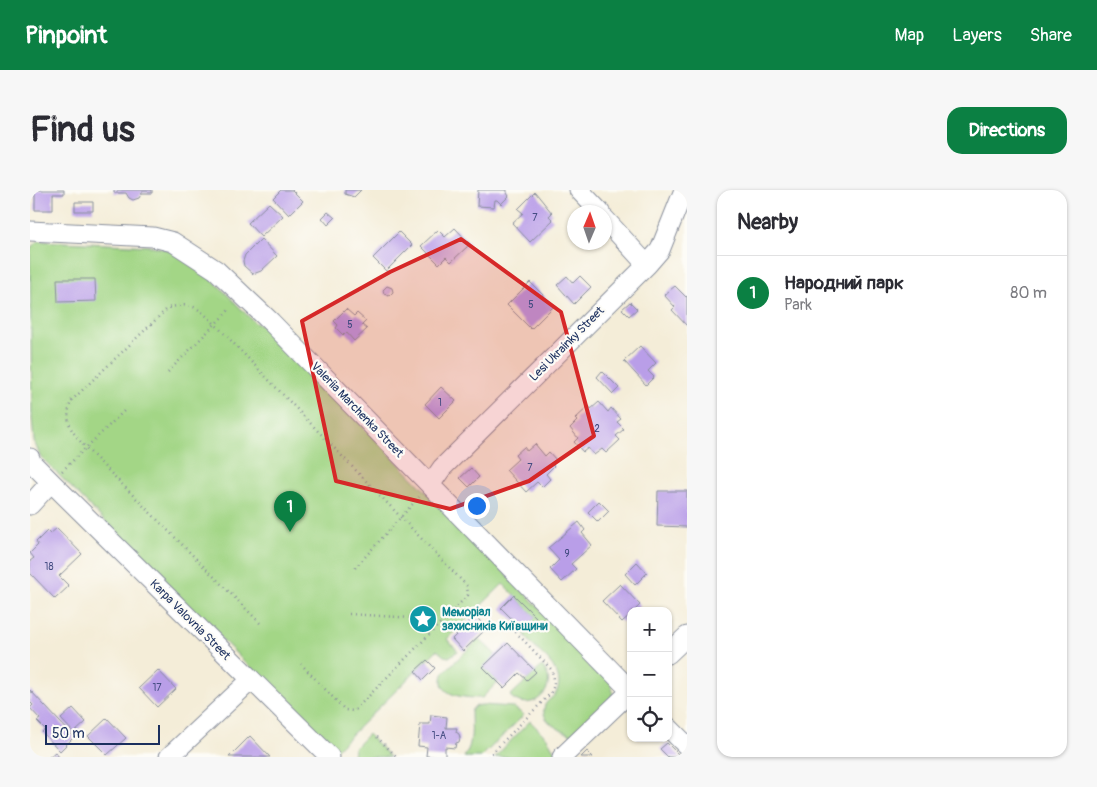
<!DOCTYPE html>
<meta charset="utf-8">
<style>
:root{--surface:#fff;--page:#f7f7f7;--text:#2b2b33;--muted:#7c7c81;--line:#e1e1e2;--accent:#0b8043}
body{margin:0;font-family:Pangolin,sans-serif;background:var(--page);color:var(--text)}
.controls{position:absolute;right:15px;bottom:15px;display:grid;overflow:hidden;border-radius:10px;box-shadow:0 1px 4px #0004}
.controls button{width:45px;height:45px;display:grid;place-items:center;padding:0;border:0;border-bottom:1px solid var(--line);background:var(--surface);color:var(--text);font:25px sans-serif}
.compass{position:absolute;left:537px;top:15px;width:45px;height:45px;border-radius:50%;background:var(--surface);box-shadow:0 1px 4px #0004;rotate:2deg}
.scale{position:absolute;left:15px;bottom:12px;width:115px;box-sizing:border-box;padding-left:5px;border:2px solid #1b2f5e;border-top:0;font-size:14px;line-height:18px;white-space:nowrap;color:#1b2f5e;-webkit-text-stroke:4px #fdfcf7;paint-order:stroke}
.you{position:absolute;left:446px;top:315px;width:18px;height:18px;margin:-12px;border:4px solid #fff;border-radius:50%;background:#1a73e8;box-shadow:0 0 0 8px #1a73e833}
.badge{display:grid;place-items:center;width:32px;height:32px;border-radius:50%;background:var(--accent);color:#fff;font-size:16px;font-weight:700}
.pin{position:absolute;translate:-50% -41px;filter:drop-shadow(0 1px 2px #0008)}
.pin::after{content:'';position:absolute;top:26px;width:18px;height:15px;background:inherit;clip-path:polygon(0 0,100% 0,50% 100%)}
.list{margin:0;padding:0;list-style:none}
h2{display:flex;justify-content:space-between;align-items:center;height:65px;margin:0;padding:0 20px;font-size:21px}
h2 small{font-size:16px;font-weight:400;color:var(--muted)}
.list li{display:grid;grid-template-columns:32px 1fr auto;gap:15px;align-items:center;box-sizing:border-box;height:75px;padding:0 20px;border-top:1px solid var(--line)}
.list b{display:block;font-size:19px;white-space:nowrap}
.list p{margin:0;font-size:16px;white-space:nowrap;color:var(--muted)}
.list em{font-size:16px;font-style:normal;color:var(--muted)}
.icon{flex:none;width:28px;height:28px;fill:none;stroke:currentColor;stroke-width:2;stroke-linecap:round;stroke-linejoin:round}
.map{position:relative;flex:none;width:657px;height:567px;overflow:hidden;border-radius:15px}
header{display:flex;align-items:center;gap:30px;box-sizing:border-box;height:70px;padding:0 25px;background:var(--accent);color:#fff}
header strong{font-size:24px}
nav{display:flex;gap:28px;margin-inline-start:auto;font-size:18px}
.intro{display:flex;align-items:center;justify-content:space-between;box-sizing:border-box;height:120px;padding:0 30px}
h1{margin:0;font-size:35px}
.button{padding:12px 22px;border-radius:15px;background:var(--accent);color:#fff;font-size:18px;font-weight:700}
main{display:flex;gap:30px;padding:0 30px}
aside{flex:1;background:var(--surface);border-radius:15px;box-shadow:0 1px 4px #0004}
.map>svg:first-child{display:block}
.green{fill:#a3d686;stroke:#5f8272}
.building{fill:#b99ee8}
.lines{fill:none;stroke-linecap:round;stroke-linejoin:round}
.street-casing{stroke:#888e9b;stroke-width:21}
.path{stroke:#888e9b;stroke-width:2.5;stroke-dasharray:1 4;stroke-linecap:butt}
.street{stroke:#fff;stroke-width:19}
.marked{fill:#d62828;fill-opacity:0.2;stroke:#d62828;stroke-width:4;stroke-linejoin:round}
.labels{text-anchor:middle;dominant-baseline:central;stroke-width:4.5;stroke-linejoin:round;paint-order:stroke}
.number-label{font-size:10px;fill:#424b80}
.street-label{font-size:12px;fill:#1b2f5e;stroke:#fdfcf7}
.culture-label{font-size:12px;font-weight:bold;fill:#0d838f;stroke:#fdfcf7;text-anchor:start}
</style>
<header>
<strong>Pinpoint</strong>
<nav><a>Map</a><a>Layers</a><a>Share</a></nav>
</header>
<div class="intro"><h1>Find us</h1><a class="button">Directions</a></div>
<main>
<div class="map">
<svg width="657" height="567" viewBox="0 0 657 567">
<rect width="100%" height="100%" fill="#fdfcf7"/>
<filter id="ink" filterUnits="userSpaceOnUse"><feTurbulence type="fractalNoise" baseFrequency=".02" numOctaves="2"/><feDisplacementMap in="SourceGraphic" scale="10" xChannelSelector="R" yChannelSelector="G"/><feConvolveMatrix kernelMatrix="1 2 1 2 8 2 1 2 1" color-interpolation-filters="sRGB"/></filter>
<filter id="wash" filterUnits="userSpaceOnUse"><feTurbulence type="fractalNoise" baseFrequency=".0096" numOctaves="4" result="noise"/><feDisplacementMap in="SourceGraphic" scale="20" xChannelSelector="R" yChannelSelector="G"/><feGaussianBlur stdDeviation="1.12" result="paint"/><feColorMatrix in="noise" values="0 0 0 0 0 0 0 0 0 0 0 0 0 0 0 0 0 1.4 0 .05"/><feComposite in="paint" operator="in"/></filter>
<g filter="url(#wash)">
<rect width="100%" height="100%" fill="#f4edd8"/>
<path class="green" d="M9,51L122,56L139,60L160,72L179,86L225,133L236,137L581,492L583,504L580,510L544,546C533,541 508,532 515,515C518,509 525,507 527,501C530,495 529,488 526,482C519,465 499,458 493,440L506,427L473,394L417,449L428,461L419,467L414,466L407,460L304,562L10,266L4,251L2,228L0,62L2,56Z
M449,449L466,465L454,477L468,492L452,508C437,508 403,507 414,482Z
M512,476C532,497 501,526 480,506Z
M452,515L483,517L494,525L451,567H434C444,553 441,537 441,521L445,516Z
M500,531L517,548L526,563L522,567H465Z
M338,544L360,567H323L324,558Z"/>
<g id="blocks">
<path class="building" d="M5,0H34V4H23V20H5Z
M84,0H122V3H112L109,8L103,10L99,8L96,3H84Z
M251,0H262L273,11L259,25L243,8Z
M315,0H331L324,7L315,4Z
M448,0H477V3L479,6L471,14L467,10H465L464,17L447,16Z
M505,2L522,23L519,26L523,30L500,52L482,33L493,23L488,19Z
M45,12H63V21H45Z
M239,13L253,26L231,47L218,33Z
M298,22L305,28L298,35L292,28Z
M425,38L440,54L421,72L416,67L409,74L391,56L408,40L415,47Z
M369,42L382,55L356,81L343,68Z
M231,49L247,66L231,81L223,84L214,76L213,71L215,65Z
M537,86L543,93L550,86L561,97L544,114L527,95Z
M27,89H65L66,111L28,112Z
M500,92L524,116L501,139L477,115Z
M357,96L362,98L363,102L359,106L354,104L353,100Z
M645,96L656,107L657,106V136L642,120L645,117L634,105Z
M600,112L607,119L599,126L592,119Z
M316,119L324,126L327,123L336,131L332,135L337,139L324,151L316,142L313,145L306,138L308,135L304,131Z
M610,156L626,173L618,181L624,187L616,195L594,171Z
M572,181L589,198L583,204L567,187Z
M411,197L426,211L409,228L395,214Z
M569,212L578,222L581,218L591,229L587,232L594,239L586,246L590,250L576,263L572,259L564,265L558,258L553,262L544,252L548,248L540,238L547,231L545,229L559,216L561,219Z
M505,254L515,266L519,262L526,270L522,274L524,276L516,284L520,289L512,297L507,292L496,302L476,280L488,269L485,265L494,257L497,261Z
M441,278L449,287L439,297L430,288Z
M628,301H657V337L627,336Z
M569,311L579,321L568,332L558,322Z
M549,332L555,340L552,343L562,355L541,374L546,379L532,392L520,379L529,370L518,358Z
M27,338L52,364L29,386L39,396L25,409L0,383V371L4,368L0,363L8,355L6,352L17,341L20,344Z
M607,372L617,383L605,395L595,384Z
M590,394L610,415L604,421H601V424L592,432L572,411Z
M484,405L506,427L493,440L471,418Z
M445,426L457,438L433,461L422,449Z
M478,453L506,482L497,490L489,483L474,498L453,477Z
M397,470L405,478L393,490L385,481Z
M128,480L146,499L127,517L109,498Z
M0,500L44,547L30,561L12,542L15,539L7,531L10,529L0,518L3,515L0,512Z
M43,518L56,532L44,543L31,529Z
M401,525L417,527L416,538H427L426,542L429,544L430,548L429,552L426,553L425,558L415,557V567L396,566L397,557L388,556L390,534H400Z
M77,528L96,548L77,565L58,546Z
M220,546L240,567H199Z
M637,553L651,567H638L630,559Z
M557,561L563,567H551Z
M25,562L29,567H19Z"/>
</g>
</g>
<g filter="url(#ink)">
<use href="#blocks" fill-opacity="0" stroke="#888e9b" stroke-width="1"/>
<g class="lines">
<g class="street-casing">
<path id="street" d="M549,0L570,22
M574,28L617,75
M0,41L123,47L143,52L186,80L241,132L601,501
M0,268L1,272L21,292L0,315
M21,292L300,567
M400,295L412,278L617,75L630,60L654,0
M638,464L657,446
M638,537L657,556
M139,567L221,490
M532,567L601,501"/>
</g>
<path class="path" d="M138,182L201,118
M32,281L95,220
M325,378L389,307
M319,424L383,428
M230,433L55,257C41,240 34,234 41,211L138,118C163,111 168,118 185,134L437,396L438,405L324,521L315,520L271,474
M347,547L367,567
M458,567L521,503C525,494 525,488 521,479L480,436"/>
<use href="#street" class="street"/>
</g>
</g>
<path class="marked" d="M431,49L531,122L564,246L499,291L420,319L306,291L272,131L360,82Z"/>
<defs>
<g id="sight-disc" transform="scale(1.4375)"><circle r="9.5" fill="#0f9aa8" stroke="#fdfcf7"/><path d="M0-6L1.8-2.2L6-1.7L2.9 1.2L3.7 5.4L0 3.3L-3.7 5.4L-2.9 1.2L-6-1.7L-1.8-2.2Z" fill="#fff"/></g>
</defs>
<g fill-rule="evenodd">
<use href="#sight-disc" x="393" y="429"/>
</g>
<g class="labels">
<g class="number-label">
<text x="505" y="28">7</text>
<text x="501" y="115">5</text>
<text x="320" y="135">5</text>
<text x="410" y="213">1</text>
<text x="567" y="239">2</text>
<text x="500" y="278">7</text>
<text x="537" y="364">9</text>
<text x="19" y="377">18</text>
<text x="127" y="498">17</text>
<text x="409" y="546">1-А</text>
</g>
<g class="street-label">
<text transform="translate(537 154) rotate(-45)">Lesi Ukrainky Street</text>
<text transform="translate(327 220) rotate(46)">Valeriia Marchenka Street</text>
<text transform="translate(160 430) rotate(45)">Karpa Valovnia Street</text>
</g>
<g class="culture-label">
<text x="412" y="422">Меморіал<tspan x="412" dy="14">захисників Київщини</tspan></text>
</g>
</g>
</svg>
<div class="controls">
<button>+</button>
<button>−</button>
<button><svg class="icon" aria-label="locate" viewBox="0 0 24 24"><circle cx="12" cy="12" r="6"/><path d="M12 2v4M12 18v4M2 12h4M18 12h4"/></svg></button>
</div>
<svg class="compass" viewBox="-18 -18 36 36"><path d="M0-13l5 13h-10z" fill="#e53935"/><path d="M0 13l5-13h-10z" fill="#7c7c81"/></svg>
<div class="scale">50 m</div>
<div class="you"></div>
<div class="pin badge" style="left:260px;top:342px">1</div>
</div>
<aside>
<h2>Nearby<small></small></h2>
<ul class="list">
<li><span class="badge">1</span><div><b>Народний парк</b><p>Park</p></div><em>80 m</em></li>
</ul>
</aside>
</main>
